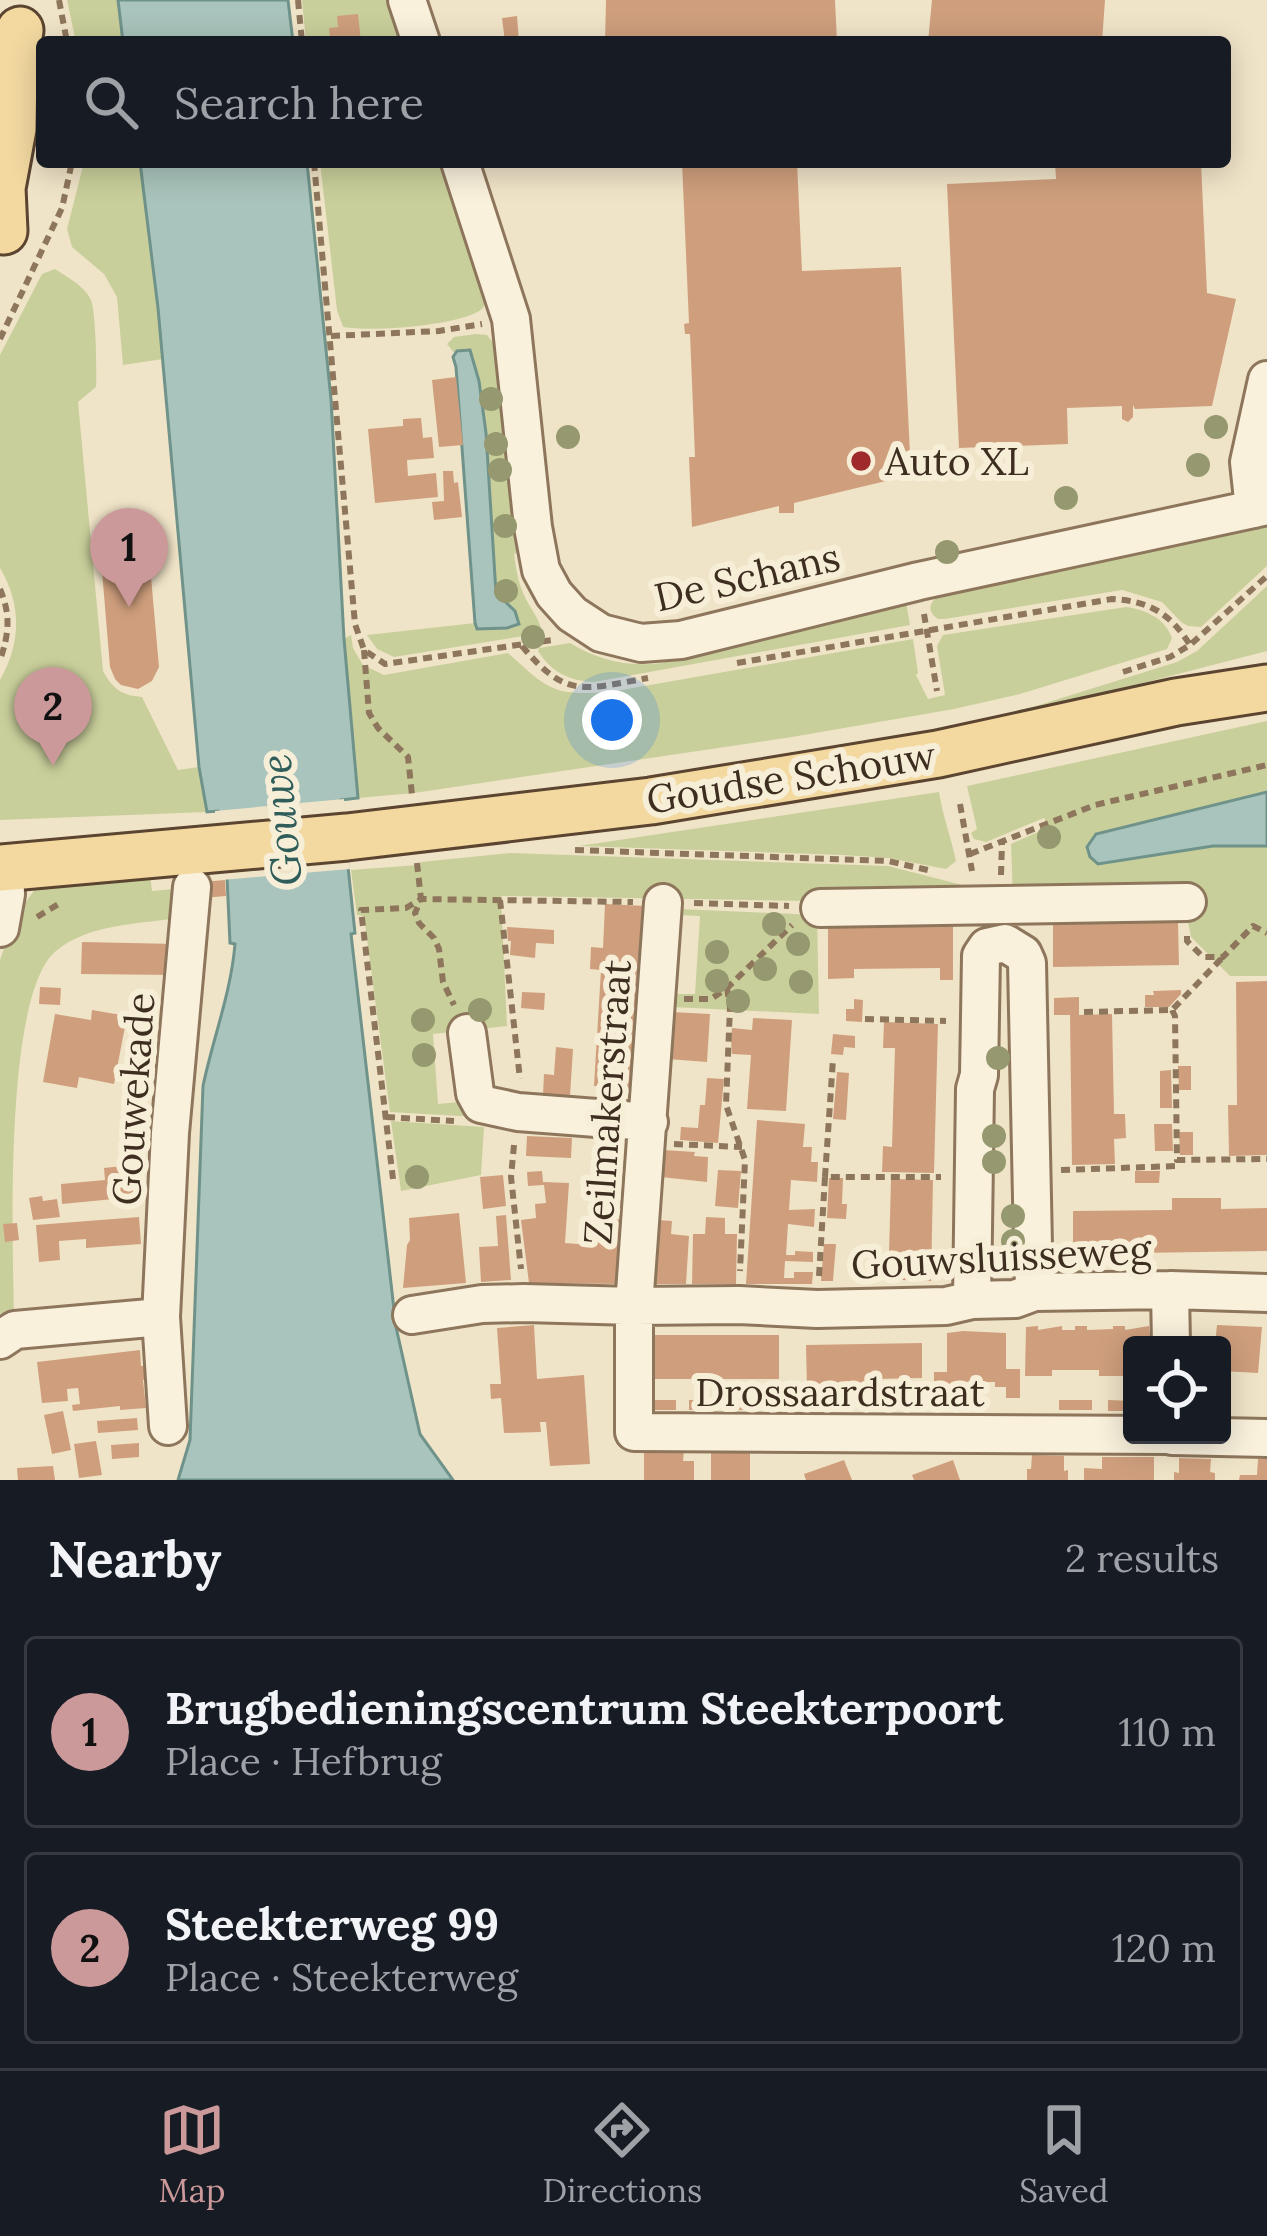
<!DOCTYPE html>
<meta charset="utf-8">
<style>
:root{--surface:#171b24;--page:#242831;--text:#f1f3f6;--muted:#9ea1a6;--line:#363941;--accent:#cc999b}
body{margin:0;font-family:Lora,serif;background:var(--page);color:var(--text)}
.controls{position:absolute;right:36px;bottom:36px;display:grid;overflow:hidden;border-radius:12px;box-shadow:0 6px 30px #0003}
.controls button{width:108px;height:108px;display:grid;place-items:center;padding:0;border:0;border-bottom:3px solid var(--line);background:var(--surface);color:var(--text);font:60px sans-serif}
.you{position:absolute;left:612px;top:720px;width:42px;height:42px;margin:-30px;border:9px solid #fff;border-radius:50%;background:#1a73e8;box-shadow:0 0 0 18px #1a73e833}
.badge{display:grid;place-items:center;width:78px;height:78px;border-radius:50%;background:var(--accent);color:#111;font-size:39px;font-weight:700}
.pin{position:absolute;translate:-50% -99px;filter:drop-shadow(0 3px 6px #0008)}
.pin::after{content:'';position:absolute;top:63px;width:42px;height:36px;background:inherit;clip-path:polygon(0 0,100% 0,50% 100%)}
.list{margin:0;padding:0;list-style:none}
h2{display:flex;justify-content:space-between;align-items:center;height:156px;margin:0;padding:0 48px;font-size:51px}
h2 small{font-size:39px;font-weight:400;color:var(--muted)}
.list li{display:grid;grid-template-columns:78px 1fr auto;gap:36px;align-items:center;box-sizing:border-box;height:192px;margin:0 24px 24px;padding:0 24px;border:3px solid var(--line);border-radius:12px}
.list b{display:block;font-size:45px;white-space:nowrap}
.list p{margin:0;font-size:39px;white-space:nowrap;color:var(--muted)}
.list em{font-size:39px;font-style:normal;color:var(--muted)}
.icon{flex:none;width:66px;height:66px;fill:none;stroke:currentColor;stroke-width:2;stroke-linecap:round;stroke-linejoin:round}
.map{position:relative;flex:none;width:1267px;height:1480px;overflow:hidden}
.search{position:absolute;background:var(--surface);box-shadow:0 6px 30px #0003;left:36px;right:36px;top:36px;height:132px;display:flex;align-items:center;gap:30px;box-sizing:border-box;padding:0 42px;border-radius:12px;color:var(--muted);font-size:45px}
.sheet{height:588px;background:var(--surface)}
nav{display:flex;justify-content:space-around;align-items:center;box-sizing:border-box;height:168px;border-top:3px solid var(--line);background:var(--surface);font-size:33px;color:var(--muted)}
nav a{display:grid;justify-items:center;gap:6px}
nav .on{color:var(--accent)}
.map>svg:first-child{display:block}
.green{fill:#c9cf9b}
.water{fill:#a9c4bc;stroke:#6f938a;stroke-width:3}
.pier{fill:#f0e4c8}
.building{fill:#cf9f7d}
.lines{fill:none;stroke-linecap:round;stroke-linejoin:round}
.minor-casing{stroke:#8d765c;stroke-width:42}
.major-casing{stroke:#5b4430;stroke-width:51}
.path{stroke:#8d765c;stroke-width:6;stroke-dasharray:9 6;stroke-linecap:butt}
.minor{stroke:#faf1dc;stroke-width:36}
.major{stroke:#f3d9a0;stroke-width:45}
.tree{fill:#96986f}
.poi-dot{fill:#9e2a2b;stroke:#f7eed8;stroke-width:4.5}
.labels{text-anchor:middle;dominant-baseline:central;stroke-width:12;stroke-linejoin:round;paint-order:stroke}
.poi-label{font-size:39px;fill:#3d2e20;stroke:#f7eed8;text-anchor:start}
.street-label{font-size:39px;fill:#3d2e20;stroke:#f7eed8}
.water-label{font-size:42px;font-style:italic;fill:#2f5d5a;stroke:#f7eed8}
</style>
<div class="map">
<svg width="1267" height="1480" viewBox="0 0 1267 1480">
<rect width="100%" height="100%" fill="#f0e4c8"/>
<path class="green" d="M67,0H118L123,42H76Z
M302,0H391L404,42H306Z
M84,162H140L163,359L123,365L117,297L104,274L72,247L67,229Z
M320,162H443L488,301C483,307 482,311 473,314C445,326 373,332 343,327L337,310Z
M55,269C67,277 85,286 91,300C96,313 97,372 96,387L78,402L103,671C113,689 121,695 142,697L178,770L199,767L207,812L0,820V680C21,643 22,605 0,568V355L42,274Z
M476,334L487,335L500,351L519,552L514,554C516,568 518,582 524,595C530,609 540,618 542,633L394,657L377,649L367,635L475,623V626L515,611L496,593L486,433L473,357L470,350L455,354L447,344L454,337Z
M1267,522V566L1201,627L1188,626L1181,622L1162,602L1122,590L945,619H938C923,609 933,598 944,592Z
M1267,586V651L1046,708L973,722L1036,706L1177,662L1197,651Z
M906,602L910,625L594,682C569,681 551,672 538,651L539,648L570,643C600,661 628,667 662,663Z
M1126,607C1146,610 1165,618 1172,638L1167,649L1020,694L954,709L792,737L414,793L358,798L344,639L351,635L353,648L363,665L384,675L508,653C549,690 553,696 610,692L913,639L918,673L916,675L928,699L945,695L937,646L943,635Z
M1267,721V792L1096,834L1157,856L1213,846H1267V976H1230L1191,937L1183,896L1013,899L1011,844L1049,827L1044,818L986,842L974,839L971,833L977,829L967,786Z
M939,792C943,817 951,837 956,861L946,869L888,858L842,855L579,846Z
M511,853L888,866L986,891L810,901L501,896L507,1026L433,1034L438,1104L459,1102L477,1117L390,1112L364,916L357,915L351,870L418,865L421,862Z
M150,874L152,891L184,888L178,918C139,924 88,924 56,951C3,995 13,1247 14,1319L3,1326L0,1312V960L15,917L41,881Z
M679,909L817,915L819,1014L672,1007L673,994H695L700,916L678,915Z
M391,1121L484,1127L481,1175L401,1191Z"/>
<path class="water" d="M118,0H288L293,42H123Z
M140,162H307L331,399L344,639L358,798L341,800L355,933L351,934L396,1327L420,1434L453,1480H178L190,1440L203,1086C213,1038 231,993 235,944L230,943L227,877L218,811L207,812L199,767L158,308Z
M470,350L479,381L486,433L496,593L515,611L519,624L507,628L477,629L475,623L456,367L453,357L457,351Z
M1267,792V846H1213L1098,864L1090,857L1087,847L1096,834Z"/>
<path class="pier" d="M344,799L350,869L221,880L215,811Z"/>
<path class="building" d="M606,0H835L837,42H605Z
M932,0H1105L1102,42H928Z
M358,14L361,42H322L321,39L330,38L329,28L338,27L337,16Z
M517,16L519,42H505L502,18Z
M682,162H797L802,271L901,267L911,475L794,503V513H779V506L692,527L689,457H695L690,334H685L684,324L689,323Z
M1055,162H1201L1207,293L1236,299L1212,406L1135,409L1133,405V417L1128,422L1122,419V406L1067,408L1068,444L959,448L947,184L1056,179Z
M456,377L463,445L439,447L432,380Z
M421,418L423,438L432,437L434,458L407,460L408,476L436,473L438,497L375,503L368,429L403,426V419Z
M443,471H453L454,483L458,482L462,517L434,520L432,502L444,501Z
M119,525L138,529L148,543L159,667L152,681L138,689L121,685L115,679L110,667L100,547L107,532Z
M225,880L226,896L203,898L202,882Z
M605,904L646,906L635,1088L594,1086L601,970L590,969L591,947L603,948Z
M1178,922L1179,965L1053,967V924Z
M953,925V980H940V968L854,969V978L828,979V927Z
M507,927L554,930V944L536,943L535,958L510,955L511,941H508Z
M82,942L177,944L175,975L81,974Z
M1267,981V1155L1229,1156L1228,1105H1237L1236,982Z
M40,987L61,988L60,1005L39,1004Z
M1181,990V994L1169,1007H1145V995H1154L1153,991Z
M522,992L545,993L544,1010L521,1008Z
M1079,997V1015L1112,1014L1114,1114H1125L1126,1138L1114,1139L1115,1164L1072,1165L1070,1015H1054V998Z
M854,999L863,1000L862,1022L846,1021V1009H854Z
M92,1010L127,1016L114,1084L79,1077L77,1088L43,1082L55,1014L91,1020Z
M671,1012L710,1014L707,1062L668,1059Z
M753,1018L792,1020L786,1111L747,1109L751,1055L732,1054L731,1040L732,1028L752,1030Z
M884,1022L938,1024L934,1173L882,1172L883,1146L892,1147L895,1048H883Z
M833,1034L855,1036V1048L844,1047L843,1055L831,1054Z
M556,1047L573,1049L570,1096L543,1094L544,1074L554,1075Z
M1178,1066H1191V1090H1179Z
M1171,1070L1172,1108H1160V1071Z
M837,1072L849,1073L846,1120L833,1119Z
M707,1078L724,1079L718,1143L680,1140L681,1127L698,1128L700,1105H705Z
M757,1120L805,1124L803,1147H812L811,1162H818L817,1182L791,1180L789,1210L815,1209L814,1227L788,1224L786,1255H795V1251L813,1252V1262L785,1261L784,1278H794V1272H813L812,1284H746Z
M1154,1124H1172L1173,1151H1155Z
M1179,1132H1193V1155H1180Z
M527,1136L572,1138L571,1158L526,1156Z
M663,1150L695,1152L694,1156L708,1157L707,1182L661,1177Z
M141,1164L145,1196L62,1204L61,1184L105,1180L104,1168Z
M718,1170L741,1171L738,1208L715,1206Z
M542,1171L543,1182L569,1183L565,1243L592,1245L594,1218L626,1220L622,1284L529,1283L521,1220L536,1218L535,1204L546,1203L544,1185L528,1186L527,1172Z
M1135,1171H1160L1159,1183H1135Z
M503,1175L506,1206L483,1209L480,1177Z
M829,1178H843L842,1204H847L846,1219L827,1218Z
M891,1179L933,1180L931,1281L878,1279L879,1254H889Z
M42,1196L43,1201L57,1199L60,1217L33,1220L29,1198Z
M1172,1198H1221V1209L1267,1208V1251L1073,1254V1211L1172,1210Z
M459,1213L466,1283L403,1288L407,1245L410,1240L409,1218Z
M506,1215L511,1280L481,1282L479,1247L498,1246L496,1216Z
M139,1217L141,1244L86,1248V1239L59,1241L60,1260L39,1262L36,1225Z
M706,1217L725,1218V1234H737L736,1284H692L693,1234H705Z
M658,1220L672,1221L671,1234L689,1236L686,1284H654Z
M17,1223L19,1240L5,1242L3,1224Z
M824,1244H836L833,1281H821Z
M534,1325L537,1379L584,1375L590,1464L550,1466L546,1422H540L541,1432L504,1433L501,1398L491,1399L490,1384H501L497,1328Z
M1217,1325L1262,1327L1258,1373L1222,1371V1345H1215Z
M1038,1326V1330L1062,1326V1330H1075V1326H1087V1330L1113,1329V1326H1125V1330L1149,1326L1150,1336L1155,1335V1345H1132V1376H1099V1370H1052V1376H1025L1026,1327Z
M963,1331L1006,1333V1369H1020V1398H1006V1387H995V1382H976L958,1383L959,1388H948V1399H934V1372H947V1333Z
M643,1335H779V1379H643Z
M922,1343V1378L876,1379V1393L807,1391L806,1345Z
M140,1350L141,1366H146L148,1380H143L146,1408L120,1410V1406L73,1411L72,1405L80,1404L78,1388L67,1389L68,1401L42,1403L37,1362Z
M651,1400H676V1410H651Z
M689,1400H714V1410H689Z
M727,1400H752V1410H727Z
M1059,1400H1092V1410H1059Z
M1108,1400L1132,1401V1411H1108Z
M63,1411L71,1450L52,1454L44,1415Z
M137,1418L138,1430L98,1433L97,1421Z
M96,1441L102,1475L79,1478L74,1444Z
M139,1443V1457L112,1459L111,1445Z
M684,1450L683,1461H694V1480H644V1451Z
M711,1451H750V1480H711Z
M1032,1455L1064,1456V1471L1068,1470V1480H1027V1469H1031Z
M1102,1457H1154V1480H1084V1468L1102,1469Z
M1179,1458L1211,1459L1210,1472L1215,1473V1480H1174V1472L1179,1473Z
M1258,1459H1267V1480H1239L1240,1475H1257Z
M844,1460L852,1480H806L804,1474Z
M953,1460L960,1480H914L912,1475Z
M53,1466L55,1480H18L17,1468Z"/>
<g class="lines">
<g class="minor-casing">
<path id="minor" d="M407,0L421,42
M460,162L511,319L533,527L541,570L554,594L572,614L601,633L641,643L681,640L919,581L1267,506
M1254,509L1249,462L1267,380
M663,903L634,1306V1432L1172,1435
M820,908L1187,902
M0,928L6,894L5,867
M467,1033L475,1093L481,1104L518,1112L649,1122
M1170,1290L1171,1345
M972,1300L975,1089L979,1075L981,956L987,947L1005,943L1023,954L1027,963L1034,1292
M412,1315L482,1304L524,1303L634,1306L739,1305L817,1309L946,1306L972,1300L1015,1299L1034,1292L1170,1290L1267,1293
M0,1340L15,1330L161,1317
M168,1426L161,1317L170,1133L192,887
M1172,1436L1267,1438"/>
</g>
<g class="major-casing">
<path id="major" d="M4,231L2,188L13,129L14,69L20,30
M0,868L347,837L651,801L938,754L1176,702L1267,688"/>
</g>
<path class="path" d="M59,0L67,42
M298,0L302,42
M314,162L355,624L364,650L385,664L553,640
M331,336L439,331L482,324
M0,339L62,208L72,162
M0,589C11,615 9,634 0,660
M924,614L937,691
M522,646C567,700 584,689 648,678
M364,650L369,713L378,728L408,757L412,795
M737,663L1112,599C1149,601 1170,613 1190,645
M1123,672L1170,657L1190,645L1267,576
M960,804L972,871
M575,850L888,861L932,871
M970,854L1095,805L1267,765
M417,863L421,899L415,913L419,923L434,938L439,949L443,982L454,1005
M1001,875L1002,843
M500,900L520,1079
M694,903L789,906
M37,917L62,902
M1187,936V941L1203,957H1223L1253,926L1267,933
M727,988L730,1007L726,1105L745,1160L740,1271
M684,999H711L727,988L792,925
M1172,1010L1175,1016L1177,1160L1267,1159
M1084,1012L1172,1010L1223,957
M865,1019L946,1021
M386,1117L454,1121
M674,1144L742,1147
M514,1145L511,1177L521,1269
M1061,1170L1177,1166V1160
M825,1177L833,1059
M393,1179L361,910L406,908L421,899L633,902
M819,1276L825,1177H941"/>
<use href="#minor" class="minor"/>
<use href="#major" class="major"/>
</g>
<g class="tree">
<circle cx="491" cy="399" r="12"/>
<circle cx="1216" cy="427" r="12"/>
<circle cx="568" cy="437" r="12"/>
<circle cx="496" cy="444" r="12"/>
<circle cx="1198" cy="465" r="12"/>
<circle cx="500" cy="470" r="12"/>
<circle cx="1066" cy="498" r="12"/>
<circle cx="505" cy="526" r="12"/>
<circle cx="947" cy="552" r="12"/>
<circle cx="506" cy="591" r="12"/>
<circle cx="533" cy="637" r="12"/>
<circle cx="1049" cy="837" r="12"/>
<circle cx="774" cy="924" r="12"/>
<circle cx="798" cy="944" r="12"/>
<circle cx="717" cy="952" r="12"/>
<circle cx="765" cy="969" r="12"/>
<circle cx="717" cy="981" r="12"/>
<circle cx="801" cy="982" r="12"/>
<circle cx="738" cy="1001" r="12"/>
<circle cx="480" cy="1010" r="12"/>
<circle cx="423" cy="1020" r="12"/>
<circle cx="424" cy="1055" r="12"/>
<circle cx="998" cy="1058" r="12"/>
<circle cx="994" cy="1136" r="12"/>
<circle cx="994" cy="1162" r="12"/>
<circle cx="417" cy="1177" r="12"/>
<circle cx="1013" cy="1216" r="12"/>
<circle cx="1013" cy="1241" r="12"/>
</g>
<circle class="poi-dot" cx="861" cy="461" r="12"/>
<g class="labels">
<g class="poi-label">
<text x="885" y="461">Auto XL</text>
</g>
<g class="street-label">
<text transform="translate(747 577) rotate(-13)">De Schans</text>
<text transform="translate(791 777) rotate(-9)">Goudse Schouw</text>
<text transform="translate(133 1099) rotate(-86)">Gouwekade</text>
<text transform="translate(607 1102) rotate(-86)">Zeilmakerstraat</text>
<text transform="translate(1001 1257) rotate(-3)">Gouwsluisseweg</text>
<text x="840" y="1392">Drossaardstraat</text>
</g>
<g class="water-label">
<text transform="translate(281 820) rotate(-95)">Gouwe</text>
</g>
</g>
</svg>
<div class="controls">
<button><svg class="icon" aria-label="locate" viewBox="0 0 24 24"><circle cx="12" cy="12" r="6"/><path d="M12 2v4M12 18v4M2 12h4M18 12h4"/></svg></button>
</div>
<div class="you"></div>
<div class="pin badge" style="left:129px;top:607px">1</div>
<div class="pin badge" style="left:53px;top:766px">2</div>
<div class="search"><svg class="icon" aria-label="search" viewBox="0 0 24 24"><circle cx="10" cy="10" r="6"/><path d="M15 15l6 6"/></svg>Search here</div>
</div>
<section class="sheet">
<h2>Nearby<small>2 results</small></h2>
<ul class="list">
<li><span class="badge">1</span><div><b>Brugbedieningscentrum Steekterpoort</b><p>Place · Hefbrug</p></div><em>110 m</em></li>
<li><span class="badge">2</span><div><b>Steekterweg 99</b><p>Place · Steekterweg</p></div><em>120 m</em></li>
</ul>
</section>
<nav>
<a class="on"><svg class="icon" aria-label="map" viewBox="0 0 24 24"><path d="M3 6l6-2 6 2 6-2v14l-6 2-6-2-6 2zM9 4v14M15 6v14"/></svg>Map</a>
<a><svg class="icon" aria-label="directions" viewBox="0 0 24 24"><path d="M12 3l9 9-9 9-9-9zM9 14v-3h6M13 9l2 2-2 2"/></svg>Directions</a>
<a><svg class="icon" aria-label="saved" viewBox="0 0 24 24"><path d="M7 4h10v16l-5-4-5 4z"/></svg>Saved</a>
</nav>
